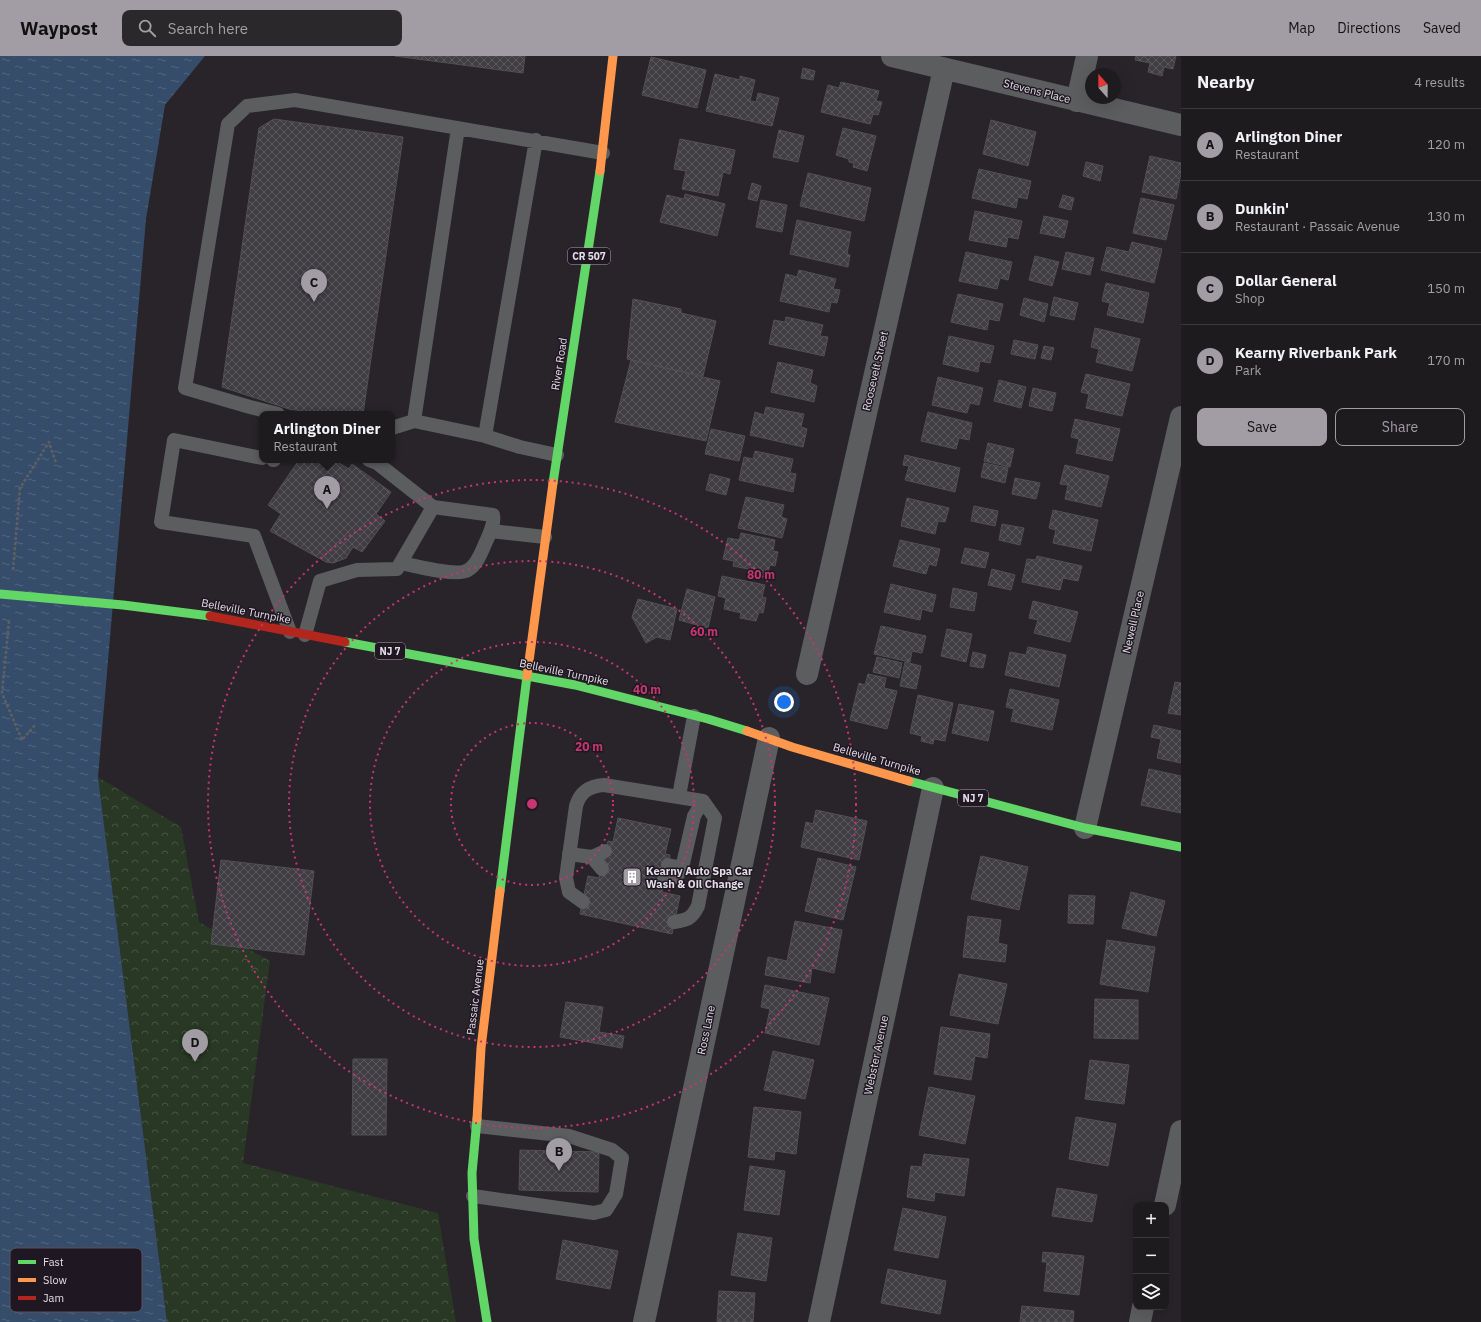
<!DOCTYPE html>
<meta charset="utf-8">
<style>
:root{--surface:#1e1b1f;--page:#2b282c;--text:#f1f3f6;--muted:#a1a1a4;--line:#3c393d;--accent:#a29da4}
body{margin:0;font-family:"IBM Plex Sans",sans-serif;background:var(--page);color:var(--text)}
.controls{position:absolute;right:12px;bottom:12px;display:grid;overflow:hidden;border-radius:8px;box-shadow:0 4px 16px #0002}
.controls button{width:36px;height:36px;display:grid;place-items:center;padding:0;border:0;border-bottom:1px solid var(--line);background:var(--surface);color:var(--text);font:20px sans-serif}
.compass{position:absolute;left:1085px;top:12px;width:36px;height:36px;border-radius:50%;background:var(--surface);box-shadow:0 4px 16px #0002;rotate:339deg}
.you{position:absolute;left:784px;top:646px;width:14px;height:14px;margin:-10px;border:3px solid #fff;border-radius:50%;background:#1a73e8;box-shadow:0 0 0 6px #1a73e833}
.badge{display:grid;place-items:center;width:26px;height:26px;border-radius:50%;background:var(--accent);color:#111;font-size:13px;font-weight:700}
.pin{position:absolute;translate:-50% -33px;filter:drop-shadow(0 1px 2px #0008)}
.pin::after{content:'';position:absolute;top:21px;width:14px;height:12px;background:inherit;clip-path:polygon(0 0,100% 0,50% 100%)}
.popup{position:absolute;left:259px;top:355px;width:136px;height:52px;box-sizing:border-box;display:grid;place-content:center;border-radius:8px;background:var(--surface);filter:drop-shadow(0 1px 3px #0005);font-size:13px;white-space:nowrap;color:var(--muted)}
.popup b{font-size:15px;color:var(--text)}
.popup::after{content:'';position:absolute;left:50%;top:100%;margin-left:-8px;border:8px solid transparent;border-top-color:var(--surface)}
.list{margin:0;padding:0;list-style:none}
h2{display:flex;justify-content:space-between;align-items:center;height:52px;margin:0;padding:0 16px;font-size:17px}
h2 small{font-size:13px;font-weight:400;color:var(--muted)}
.list li{display:grid;grid-template-columns:26px 1fr auto;gap:12px;align-items:center;box-sizing:border-box;height:72px;padding:0 16px;border-top:1px solid var(--line)}
.list b{display:block;font-size:15px;white-space:nowrap}
.list p{margin:0;font-size:13px;white-space:nowrap;color:var(--muted)}
.list em{font-size:13px;font-style:normal;color:var(--muted)}
.actions{display:flex;gap:8px;padding:12px 16px}
.actions a{flex:1;padding:9px 0;border:1px solid var(--accent);border-radius:8px;text-align:center;font-size:14px;color:var(--accent)}
.actions .main{background:var(--accent);color:#111}
.icon{flex:none;width:22px;height:22px;fill:none;stroke:currentColor;stroke-width:2;stroke-linecap:round;stroke-linejoin:round}
.map{position:relative;flex:none;width:1181px;height:1266px;overflow:hidden}
header{display:flex;align-items:center;gap:24px;box-sizing:border-box;height:56px;padding:0 20px;background:var(--accent);color:#111}
header strong{font-size:19px}
nav{display:flex;gap:22px;margin-inline-start:auto;font-size:14px}
.search{width:280px;height:36px;background:var(--page);display:flex;align-items:center;gap:10px;box-sizing:border-box;padding:0 14px;border-radius:8px;color:var(--muted);font-size:15px}
main{display:flex}
aside{flex:1;background:var(--surface)}
.map>svg:first-child{display:block}
.park{fill:url(#park-crowns)}
.water{fill:url(#water-ripples)}
.building{fill:url(#building-cross-hatch);stroke:#525054}
.lines{fill:none;stroke-linecap:round;stroke-linejoin:round}
.path{stroke:#606062;stroke-width:2.5;stroke-dasharray:3 2;stroke-linecap:butt}
.lane{stroke:#5b5d5e;stroke-width:14}
.street{stroke:#5b5d5e;stroke-width:22}
.fast{stroke:#63d668;stroke-width:9}
.slow{stroke:#ff974d;stroke-width:9}
.jam{stroke:#b3261e;stroke-width:9}
.ring{fill:none;stroke:#c73670;stroke-width:2;stroke-dasharray:2 4}
.labels{text-anchor:middle;dominant-baseline:central;stroke-width:3;stroke-linejoin:round;paint-order:stroke}
.shield{fill:#1f1822;stroke:#a9a3ab;stroke-width:1}
.shield-label{font-size:10px;font-weight:bold;fill:#e4dee6}
.street-label{font-size:11px;fill:#e4dee6;stroke:#1f1822}
.poi-label{font-size:11px;font-weight:bold;fill:#e4dee6;stroke:#1f1822;text-anchor:start}
.key{fill:#1f1822;stroke:#5a535d;stroke-width:1}
.key-label{font-size:11px;fill:#e4dee6}
.centre{fill:#c73670;stroke:#1f1822;stroke-width:2}
.ring-label{font-size:12px;text-anchor:middle;font-weight:bold;fill:#c73670;stroke:#1f1822;stroke-width:3;stroke-linejoin:round;paint-order:stroke}
</style>
<header>
<strong>Waypost</strong>
<div class="search"><svg class="icon" aria-label="search" viewBox="0 0 24 24"><circle cx="10" cy="10" r="6"/><path d="M15 15l6 6"/></svg>Search here</div>
<nav><a>Map</a><a>Directions</a><a>Saved</a></nav>
</header>
<main>
<div class="map">
<svg width="1181" height="1266" viewBox="0 0 1181 1266">
<defs>
<pattern id="park-crowns" width="20" height="18" patternUnits="userSpaceOnUse"><rect width="20" height="18" fill="#283824"/><path d="M2 6a3 3 0 1 1 6 0M12 15a3 3 0 1 1 6 0" fill="none" stroke="#475444"/></pattern>
<pattern id="water-ripples" width="26" height="14" patternUnits="userSpaceOnUse"><rect width="26" height="14" fill="#354d6a"/><path d="M2 4q2-2 4 0t4 0M15 11q2-2 4 0t4 0" fill="none" stroke="#52667f"/></pattern>
<pattern id="building-cross-hatch" width="8" height="8" patternUnits="userSpaceOnUse"><rect width="8" height="8" fill="#403d43"/><path d="M0 0l8 8M0 8l8-8" fill="none" stroke="#5b595e"/></pattern>
</defs>
<rect width="100%" height="100%" fill="#282429"/>
<path class="park" d="M98,721L181,771L199,866L270,905L243,1107L438,1157L456,1266H167Z"/>
<path class="water" d="M0,0H205L165,49L146,163L98,721L167,1266H0Z"/>
<path class="building" d="M395,0H525L523,17Z
M1136,0H1176L1173,13L1164,11L1162,20L1148,16L1150,7L1135,4Z
M651,1L706,14L697,52L642,39Z
M803,12L815,15L813,24L801,22Z
M715,18L740,24V20L755,24L750,45L756,46L758,37L779,42L772,70L706,55Z
M841,26L879,35L876,45L882,46L878,59L873,58L870,68L821,56L828,29L839,32Z
M274,63L403,81L363,358H321L289,353L222,331L259,72Z
M991,64L1036,76L1028,110L983,98Z
M843,72L876,80L867,115L853,111L854,107L849,106V103L836,99Z
M779,74L804,80L798,106L773,101Z
M680,83L735,94L730,118L723,116L718,140L682,133L686,115L674,113Z
M1150,100L1181,107V117L1176,143L1142,136Z
M1086,106L1103,110L1100,125L1083,120Z
M979,113L1031,125L1027,143L1018,141L1016,152L972,142Z
M808,117L871,132L864,165L800,150Z
M752,127L761,130L757,145L748,143Z
M685,138L725,148L717,180L660,166L667,139L684,143Z
M1063,139L1074,142L1071,154L1059,151Z
M1141,142L1174,149L1166,184L1133,177Z
M761,144L787,149L782,176L756,171Z
M975,155L1022,165L1018,183L1008,181L1006,191L969,184Z
M1044,160L1068,165L1064,182L1040,177Z
M797,164L851,176L847,198L850,199L848,211L790,198Z
M1132,186L1162,193L1154,227L1101,214L1107,191L1129,196Z
M966,196L1012,206L1008,224L1000,222L997,233L959,225Z
M1066,196L1094,202L1090,219L1062,213Z
M1035,200L1059,206L1052,230L1029,224Z
M799,214L836,223L833,233L840,234L837,247L831,246L829,256L780,245L786,218L797,221Z
M1106,227L1149,237L1143,267L1107,259L1110,247L1102,245Z
M958,238L1003,248L999,265L989,263L987,274L951,266Z
M1054,241L1078,247L1074,264L1050,259Z
M1024,242L1048,248L1044,266L1020,259Z
M633,243L681,253V257L716,265L703,320L627,303Z
M786,261L823,269L820,280L828,281L824,300L769,288L774,264L785,266Z
M1095,272L1140,283L1132,315L1096,306L1099,293L1091,291Z
M949,280L994,290L990,307L980,305L978,316L943,308Z
M1014,284L1038,289L1035,303L1011,298Z
M1044,290L1054,292L1051,304L1041,302Z
M631,304L720,325L706,385L615,366Z
M778,306L813,314L810,327L817,330L814,346L771,336Z
M1086,318L1130,328L1122,360L1086,352L1089,338L1081,336Z
M938,321L983,332L979,349L970,347L967,357L932,349Z
M999,324L1026,331L1021,352L994,345Z
M1033,332L1056,337L1052,355L1029,350Z
M766,351L804,358L801,371L807,373L803,391L750,379L755,356L764,359Z
M928,356L972,367L969,384L959,382L956,393L921,385Z
M1075,363L1120,373L1112,405L1076,397L1079,383L1071,381Z
M711,373L745,380L739,405L705,398Z
M988,387L1014,393L1010,411L984,405Z
M755,395L793,403L790,417L796,418L793,436L739,424L744,401L753,403Z
M905,399L960,412L955,436L905,424L909,410L903,409Z
M299,404H334L349,413L352,408L391,436L376,458L385,465L362,496L353,491L346,502L333,507L326,506L270,475L281,458L268,449Z
M984,407L1008,412L1005,427L981,421Z
M1065,409L1109,420L1101,451L1065,443L1068,429L1060,428Z
M710,418L730,423L726,439L706,434Z
M1015,422L1040,427L1036,443L1012,438Z
M746,441L784,449L781,461L787,463L782,482L738,472Z
M907,442L949,452L945,466L938,465L935,478L901,470Z
M974,450L998,455L995,470L971,465Z
M1053,454L1098,464L1091,495L1053,487L1056,474L1049,472Z
M1002,468L1024,472L1020,489L999,484Z
M741,477L775,484L773,495L778,496L775,510L770,509L767,520L747,516L748,513L733,510L734,505L723,503L728,482L739,484Z
M900,484L940,493L936,510L929,508L926,518L893,510Z
M965,492L989,497L985,512L961,507Z
M1037,500L1082,510L1078,525L1063,522L1060,534L1022,526L1027,503L1036,504Z
M992,513L1015,519L1011,534L988,529Z
M722,520L765,529L762,541L766,542L763,557L759,556L756,565L740,562L741,557L724,553L726,542L718,540Z
M891,528L936,539L932,556L922,553L920,564L884,556Z
M953,532L977,537L974,555L950,551Z
M687,533L715,541L708,572L679,564Z
M638,543L677,553L670,584L657,581L646,587L632,561Z
M1033,545L1078,556L1070,586L1034,577L1038,564L1029,562Z
M881,570L926,580L922,597L912,595L910,606L874,598Z
M947,573L972,578L966,606L941,600Z
M1028,591L1066,599L1059,631L1005,619L1010,596L1026,599Z
M973,596L986,599L983,612L970,610Z
M877,601L902,607L899,622L873,616Z
M905,606L921,610L916,633L900,630Z
M868,618L886,622L884,632L897,635L887,673L850,664L859,627L865,629Z
M1175,626L1181,627V659L1168,657Z
M1010,633L1059,644L1052,674L1011,665L1014,653L1006,651Z
M918,639L953,647L945,685L934,683L933,688L921,685L922,680L910,677Z
M959,648L994,655L988,685L952,677Z
M1154,669L1181,675V707L1157,702L1161,683L1151,681Z
M1149,713L1181,720V757L1141,749Z
M816,754L867,765L859,804L801,791L806,766L813,768Z
M618,762L671,773L665,798L670,799L662,836L680,840L672,878L580,858L588,820L599,822L608,785L613,786Z
M981,800L1028,811L1019,854L971,843Z
M818,802L856,811L843,864L805,855Z
M221,804L314,815L304,899L211,888Z
M1131,836L1165,845L1156,880L1122,872Z
M1069,839L1095,840L1093,868L1068,867Z
M968,860L1001,864L998,887L1007,889L1005,906L963,901Z
M795,865L842,874L834,917L812,912L810,927L765,919L768,901L787,905Z
M1107,884L1155,891L1148,936L1100,928Z
M959,918L1007,928L998,968L950,959Z
M765,929L829,942L819,989L765,977L770,953L761,951Z
M1095,943L1138,944V983L1094,982Z
M566,946L603,951L599,976L624,980L622,992L560,981Z
M941,971L990,978L987,1002L975,1000L971,1024L934,1018Z
M773,995L814,1004L805,1043L764,1034Z
M353,1003H387L386,1079H352Z
M1090,1004L1129,1009L1124,1048L1085,1043Z
M929,1031L975,1040L965,1088L919,1079Z
M754,1051L801,1056L796,1098L775,1095L774,1104L748,1101Z
M1076,1061L1116,1068L1108,1110L1069,1103Z
M520,1094L599,1096L598,1136L519,1134Z
M924,1098L969,1103L964,1140L935,1136L934,1145L907,1141L911,1110L922,1111Z
M750,1110L785,1115L779,1159L744,1154Z
M1057,1132L1097,1139L1092,1166L1052,1160Z
M903,1152L946,1161L938,1202L894,1194Z
M738,1177L772,1182L766,1225L731,1219Z
M563,1184L618,1195L610,1233L556,1223Z
M1043,1196L1084,1200L1079,1239L1044,1235L1047,1206H1042Z
M888,1213L946,1225L940,1258L881,1247Z
M719,1235L755,1237L753,1266H717Z
M1022,1250L1074,1255L1073,1266H1020Z"/>
<g class="lines">
<path class="path" d="M13,514L20,432L49,386L56,407
M9,565L2,637L22,684L35,669"/>
<path class="lane" d="M278,358L250,351L185,332L228,68L247,50L295,44L603,97
M414,365L458,72
M392,372L414,365L485,380L520,391L557,399
M485,380L536,84
M262,402L174,384L161,466L254,480L290,576
M273,404H274
M491,475L545,481
M401,507C415,510 458,521 468,514C477,509 481,497 485,488C489,479 495,468 493,459L433,451
M305,579L320,525L357,514L397,513L433,451L377,407L369,404
M679,740L694,660
M569,798L592,801L605,795
M592,801L602,813
M668,809L682,812
M664,824C674,822 678,820 682,812L694,760L703,745
M583,846L569,836L566,822L576,750C580,736 589,730 604,729L703,745L715,762L698,850C692,862 688,864 674,866
M473,1140L594,1157L606,1154L616,1138L622,1102L612,1094L569,1080L477,1070"/>
<path class="street" d="M892,0L1181,69
M1077,45L1087,0
M807,618L944,13
M1085,772L1181,361
M1165,1149L1181,1075
M644,1266L769,682
M819,1266L933,732
M1140,1266L1143,1251"/>
<path class="fast" d="M553,427L600,115
M0,538L123,549L210,560
M345,586L575,629L708,663L747,675
M909,725L1085,772L1181,791
M500,835L527,620
M477,1063L472,1117L474,1183L487,1266"/>
<path class="slow" d="M600,115L613,0
M527,620L553,427
M747,675L792,691L909,725
M477,1063L481,992L500,835"/>
<path class="jam" d="M210,560L345,586"/>
</g>
<g class="ring">
<circle cx="532" cy="748" r="81"/>
<circle cx="532" cy="748" r="162"/>
<circle cx="532" cy="748" r="243"/>
<circle cx="532" cy="748" r="324"/>
</g>
<defs>
<g id="building-square" transform="scale(1)"><rect x="-9" y="-9" width="18" height="18" rx="4" fill="#a29da4" stroke="#1f1822"/><path d="M-4-6H4V6H1V3H-1V6H-4ZM-2.5-4.3h1.7v1.8h-1.7ZM.8-4.3h1.7v1.8H.8ZM-2.5-1h1.7V.8h-1.7ZM.8-1h1.7V.8H.8Z" fill="#fff"/></g>
</defs>
<g fill-rule="evenodd">
<use href="#building-square" x="632" y="821"/>
</g>
<g class="labels">
<g class="shield">
<rect x="568" y="192" width="42" height="16" rx="3"/>
<rect x="375" y="587" width="30" height="16" rx="3"/>
<rect x="958" y="734" width="30" height="16" rx="3"/>
</g>
<g class="shield-label">
<text x="589" y="200">CR 507</text>
<text x="390" y="595">NJ 7</text>
<text x="973" y="742">NJ 7</text>
</g>
<g class="street-label">
<text transform="translate(1037 35) rotate(14)">Stevens Place</text>
<text transform="translate(559 308) rotate(-81)">River Road</text>
<text transform="translate(875 315) rotate(-77)">Roosevelt Street</text>
<text transform="translate(246 555) rotate(11)">Belleville Turnpike</text>
<text transform="translate(1133 566) rotate(-77)">Newell Place</text>
<text transform="translate(564 616) rotate(12)">Belleville Turnpike</text>
<text transform="translate(877 703) rotate(16)">Belleville Turnpike</text>
<text transform="translate(475 941) rotate(-83)">Passaic Avenue</text>
<text transform="translate(706 974) rotate(-78)">Ross Lane</text>
<text transform="translate(876 999) rotate(-78)">Webster Avenue</text>
</g>
<g class="poi-label">
<text x="646" y="815">Kearny Auto Spa Car<tspan x="646" dy="13">Wash &amp; Oil Change</tspan></text>
</g>
</g>
<rect x="10" y="1192" width="132" height="64" rx="6" class="key"/>
<rect x="18" y="1204" width="18" height="4" fill="#63d668"/>
<rect x="18" y="1222" width="18" height="4" fill="#ff974d"/>
<rect x="18" y="1240" width="18" height="4" fill="#b3261e"/>
<g class="key-label">
<text x="43" y="1210">Fast</text>
<text x="43" y="1228">Slow</text>
<text x="43" y="1246">Jam</text>
</g>
<circle cx="532" cy="748" r="6" class="centre"/>
<g class="ring-label">
<text x="761" y="523">80 m</text>
<text x="704" y="580">60 m</text>
<text x="647" y="638">40 m</text>
<text x="589" y="695">20 m</text>
</g>
</svg>
<div class="controls">
<button>+</button>
<button>−</button>
<button><svg class="icon" aria-label="layers" viewBox="0 0 24 24"><path d="M12 4l9 5-9 5-9-5zM3 14l9 5 9-5"/></svg></button>
</div>
<svg class="compass" viewBox="-18 -18 36 36"><path d="M0-13l5 13h-10z" fill="#e53935"/><path d="M0 13l5-13h-10z" fill="#a1a1a4"/></svg>
<div class="you"></div>
<div class="pin badge" style="left:327px;top:453px">A</div>
<div class="popup"><b>Arlington Diner</b>Restaurant</div>
<div class="pin badge" style="left:559px;top:1115px">B</div>
<div class="pin badge" style="left:314px;top:246px">C</div>
<div class="pin badge" style="left:195px;top:1006px">D</div>
</div>
<aside>
<h2>Nearby<small>4 results</small></h2>
<ul class="list">
<li><span class="badge">A</span><div><b>Arlington Diner</b><p>Restaurant</p></div><em>120 m</em></li>
<li><span class="badge">B</span><div><b>Dunkin'</b><p>Restaurant · Passaic Avenue</p></div><em>130 m</em></li>
<li><span class="badge">C</span><div><b>Dollar General</b><p>Shop</p></div><em>150 m</em></li>
<li><span class="badge">D</span><div><b>Kearny Riverbank Park</b><p>Park</p></div><em>170 m</em></li>
</ul>
<div class="actions"><a class="main">Save</a><a>Share</a></div>
</aside>
</main>
